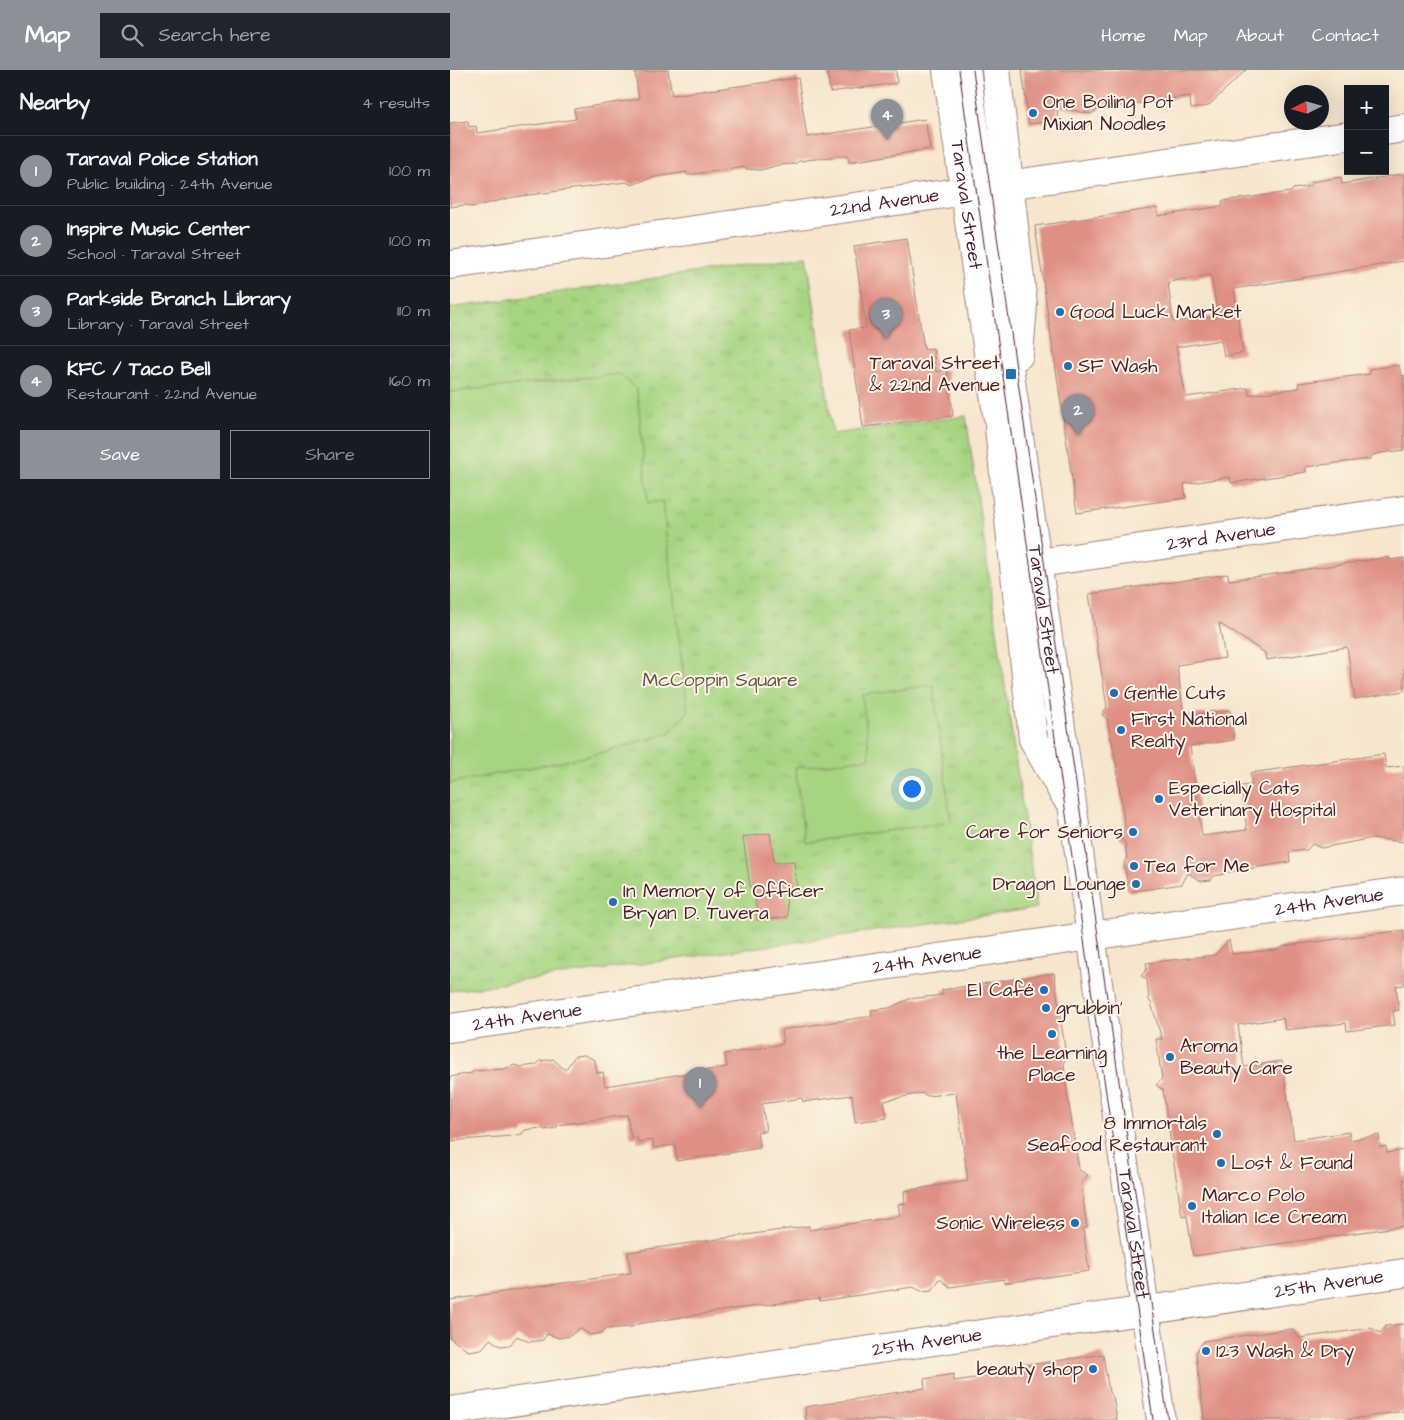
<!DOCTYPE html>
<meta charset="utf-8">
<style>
:root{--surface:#171b24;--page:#20242c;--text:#f1f3f6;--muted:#9ea1a6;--line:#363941;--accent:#8c9099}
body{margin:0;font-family:"Architects Daughter",sans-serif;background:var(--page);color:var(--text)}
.controls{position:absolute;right:15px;top:15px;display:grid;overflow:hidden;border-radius:0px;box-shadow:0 5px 20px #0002}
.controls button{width:45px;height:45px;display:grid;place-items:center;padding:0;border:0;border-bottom:1px solid var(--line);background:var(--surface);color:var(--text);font:25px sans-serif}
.compass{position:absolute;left:834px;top:15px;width:45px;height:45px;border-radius:50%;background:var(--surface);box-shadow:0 5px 20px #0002;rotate:265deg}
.you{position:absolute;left:461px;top:718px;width:18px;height:18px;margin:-12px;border:4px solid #fff;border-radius:50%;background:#1a73e8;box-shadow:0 0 0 8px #1a73e833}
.badge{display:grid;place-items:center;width:32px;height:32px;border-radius:50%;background:var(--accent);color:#fff;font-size:16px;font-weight:700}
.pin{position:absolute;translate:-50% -41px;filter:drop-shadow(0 1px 2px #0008)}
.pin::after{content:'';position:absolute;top:26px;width:18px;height:15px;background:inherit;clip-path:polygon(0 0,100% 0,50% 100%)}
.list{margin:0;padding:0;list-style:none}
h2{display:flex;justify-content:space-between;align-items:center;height:65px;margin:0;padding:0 20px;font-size:21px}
h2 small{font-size:16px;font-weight:400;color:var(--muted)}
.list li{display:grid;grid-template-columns:32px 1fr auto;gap:15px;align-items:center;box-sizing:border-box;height:70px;padding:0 20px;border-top:1px solid var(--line)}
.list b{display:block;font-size:19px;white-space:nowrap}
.list p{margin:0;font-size:16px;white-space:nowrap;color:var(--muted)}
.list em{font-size:16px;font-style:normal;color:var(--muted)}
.actions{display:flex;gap:10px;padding:15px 20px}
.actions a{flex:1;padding:11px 0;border:1px solid var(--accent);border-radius:0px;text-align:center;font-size:18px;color:var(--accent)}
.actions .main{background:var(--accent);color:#fff}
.icon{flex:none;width:28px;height:28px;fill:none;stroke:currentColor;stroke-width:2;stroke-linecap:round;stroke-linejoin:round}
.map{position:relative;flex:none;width:954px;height:1350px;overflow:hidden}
header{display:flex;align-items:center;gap:30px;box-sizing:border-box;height:70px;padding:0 25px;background:var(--accent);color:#fff}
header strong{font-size:24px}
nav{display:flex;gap:28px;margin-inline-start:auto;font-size:18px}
.search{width:350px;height:45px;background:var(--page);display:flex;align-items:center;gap:12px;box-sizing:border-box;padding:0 18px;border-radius:0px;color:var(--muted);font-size:19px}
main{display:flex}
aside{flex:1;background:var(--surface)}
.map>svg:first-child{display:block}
.grass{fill:url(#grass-tufts);stroke:#787a56}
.pitch{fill:#a6d481;stroke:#787a56}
.building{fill:#e08f84;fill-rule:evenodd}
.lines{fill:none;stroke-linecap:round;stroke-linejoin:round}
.minor-casing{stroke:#a0827c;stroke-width:30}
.minor{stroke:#fff;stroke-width:28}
.tram{stroke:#4a1f2b;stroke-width:1}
.poi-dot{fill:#1f6fb2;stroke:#fcf5e5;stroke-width:2}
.labels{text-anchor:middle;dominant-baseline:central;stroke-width:4;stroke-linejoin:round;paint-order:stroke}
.poi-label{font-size:19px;fill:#4a1f2b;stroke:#fcf5e5;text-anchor:start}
.street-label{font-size:19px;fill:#4a1f2b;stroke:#fcf5e5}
.park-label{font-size:19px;fill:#665545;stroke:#fcf5e5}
</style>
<header>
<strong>Map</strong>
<div class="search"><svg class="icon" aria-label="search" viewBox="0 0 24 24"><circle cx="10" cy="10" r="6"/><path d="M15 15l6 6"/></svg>Search here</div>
<nav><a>Home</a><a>Map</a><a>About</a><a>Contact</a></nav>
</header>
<main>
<aside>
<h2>Nearby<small>4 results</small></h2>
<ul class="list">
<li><span class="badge">1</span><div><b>Taraval Police Station</b><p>Public building · 24th Avenue</p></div><em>100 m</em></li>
<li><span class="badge">2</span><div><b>Inspire Music Center</b><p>School · Taraval Street</p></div><em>100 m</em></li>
<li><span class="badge">3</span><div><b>Parkside Branch Library</b><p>Library · Taraval Street</p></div><em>110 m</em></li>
<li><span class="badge">4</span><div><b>KFC / Taco Bell</b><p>Restaurant · 22nd Avenue</p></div><em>160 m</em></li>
</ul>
<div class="actions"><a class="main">Save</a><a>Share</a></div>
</aside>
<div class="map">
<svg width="954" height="1350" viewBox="0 0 954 1350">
<defs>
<pattern id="grass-tufts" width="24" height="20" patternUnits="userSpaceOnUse" patternTransform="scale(1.25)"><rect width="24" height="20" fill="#a6d481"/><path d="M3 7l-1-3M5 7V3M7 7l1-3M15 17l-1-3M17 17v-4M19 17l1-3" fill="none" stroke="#90b670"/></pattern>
</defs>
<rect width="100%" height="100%" fill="#fcf5e5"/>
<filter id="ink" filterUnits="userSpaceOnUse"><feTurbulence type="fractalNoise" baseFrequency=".02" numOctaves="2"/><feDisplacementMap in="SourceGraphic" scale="10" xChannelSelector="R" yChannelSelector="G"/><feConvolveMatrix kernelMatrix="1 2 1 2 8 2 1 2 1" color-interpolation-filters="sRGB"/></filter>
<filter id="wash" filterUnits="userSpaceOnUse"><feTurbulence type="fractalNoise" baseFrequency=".0096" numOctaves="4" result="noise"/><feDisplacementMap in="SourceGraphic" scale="20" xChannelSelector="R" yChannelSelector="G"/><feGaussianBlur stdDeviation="1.12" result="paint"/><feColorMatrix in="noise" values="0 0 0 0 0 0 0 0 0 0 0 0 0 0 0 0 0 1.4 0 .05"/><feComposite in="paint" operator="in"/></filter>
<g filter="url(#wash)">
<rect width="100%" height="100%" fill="#f6e6cd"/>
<path class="grass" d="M357,186L383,364L516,346L587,838L0,921V238Z"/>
<path class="pitch" d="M170,304L187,320L198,433L212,431L238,642L219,663L135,687L0,713V322Z
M483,615L501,752L355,772L345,698L420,688L412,625Z"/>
<g id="blocks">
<path class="building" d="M207,0H218L222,25L348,8L357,67L475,49L480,79L399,92L398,85L349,91L345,94L328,95L311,100L296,99V97L237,105V102L200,108L182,115L176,112L64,127L22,137L15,135L0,137V53L18,51L19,57L26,56L27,63L126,49L124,39L189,29L185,3Z
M377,0H446L447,13L380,22Z
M572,0H796L758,36L741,39L740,26L649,39L641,44L607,37L608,51L579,54Z
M952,104L954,106V191L784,219L793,283L774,286L771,270L726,277L736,327L798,318L799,325L849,318L848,313L920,304L919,299L949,295L951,306L954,305V380L931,383L923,385L920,389L855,397L856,402L781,413L780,407L734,414L736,428L627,443L585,156L707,138L708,146L773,136L772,131L841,122L843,119L861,116V112L891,107L892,114ZM761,205L768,246L723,252L718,212Z
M457,168L474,279L483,278L486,302L497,300L503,346L413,357L399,260L416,258L404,176Z
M939,487L940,490L954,488V621L905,629L897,577L816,590L815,583L769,553L775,588L727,595L734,646L780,640L784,670L740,676L752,766L797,760L791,716L802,715L800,703L934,684L936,698L954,696V772L923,768L871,778L862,774L857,780L839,782L840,792L773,803L774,804L764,806L761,810L751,811L738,803L732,814L679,822L674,792L677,788L675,772L668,766L675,757L665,687L657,649L652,645L657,637L639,524L778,504L779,510L811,506Z
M320,763L324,793L344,791L347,817L335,819L338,847L307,850L305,823L301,824L293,767Z
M954,860V915L946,916L949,940L943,941L945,955L897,961L896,953L835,960L833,948L788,955L794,997L832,991L844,1070L899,1062L900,1070L929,1065L930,1077L936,1076L937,1083L954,1080V1156L743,1186L737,1146L732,1147L713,1020L706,1015L712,1009L706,969H712L701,933L699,930L697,910L691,906L697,899L696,893L765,885L779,870L782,884L826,880L835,876Z
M604,903L616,986L614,993L615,1008L629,1100L638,1105L631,1113L637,1158H633L639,1201L555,1213L554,1209L500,1217L490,1209L482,1220L471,1221L463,1217L370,1231L369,1228L284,1239L187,1254L182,1257L155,1259L152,1263L140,1265L130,1258L120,1266L109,1268L97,1264L93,1270L79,1272L67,1266L60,1275L50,1276L40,1269L32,1279L18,1281L0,1268V1230L181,1203L178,1182L359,1156V1160L450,1146L448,1134L455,1133L454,1121L518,1111L506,1023L477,1026L472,1023L434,1031L437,1048L405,1052L402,1025L353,1032L352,1028L312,1034L316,1061L307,1062L310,1078L227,1091L225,1075L204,1078L203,1070L188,1072L187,1067L181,1068L177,1045L108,1055L106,1058L95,1060L91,1058L75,1060L72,1064L61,1066L0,1071V1007L22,1003L23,1001L54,999L65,995L71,997L86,995L90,991L103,989L115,1000L125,986L134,985L145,990L147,1003L153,1002L155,1016L277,997L275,984L333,974L331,960L422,946L421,940L439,938L459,929L493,925L492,920Z
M954,1254V1341L897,1350H754L746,1283L754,1271L842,1259L849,1268L921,1258L930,1263L936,1256Z
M653,1284L659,1322L663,1327L667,1350H356L355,1337L475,1318L474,1309L504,1304V1311L546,1305L545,1300Z"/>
</g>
</g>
<g filter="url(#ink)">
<use href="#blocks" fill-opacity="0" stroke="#a0827c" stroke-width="1"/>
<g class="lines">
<g class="minor-casing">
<g id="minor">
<path id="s1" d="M497,0L547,344"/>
<path id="s2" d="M516,0L711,1350"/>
<path d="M546,0L573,235L569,285"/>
<path d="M935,61L954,58"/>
<path id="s3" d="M0,195L898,66"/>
<path d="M551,324L549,358L583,669L615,726"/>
<path id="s4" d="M588,493L954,440"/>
<path id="s5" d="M0,958L954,821"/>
<path id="s6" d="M0,1341L954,1203"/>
</g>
</g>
<use href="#minor" class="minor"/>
<path class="tram" d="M509,0L703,1350
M523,0L718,1350"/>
</g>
</g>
<g class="poi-dot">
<circle cx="583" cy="43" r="5"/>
<circle cx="610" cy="242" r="5"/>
<circle cx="618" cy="296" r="5"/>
<rect x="555" y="298" width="12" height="12" rx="2.5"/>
<circle cx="664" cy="623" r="5"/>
<circle cx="671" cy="660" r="5"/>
<circle cx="709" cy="729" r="5"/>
<circle cx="683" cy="762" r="5"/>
<circle cx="684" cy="796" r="5"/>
<circle cx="686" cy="814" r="5"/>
<circle cx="163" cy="832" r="5"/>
<circle cx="594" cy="920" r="5"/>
<circle cx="596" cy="938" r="5"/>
<circle cx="602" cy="964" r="5"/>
<circle cx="720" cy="987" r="5"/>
<circle cx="767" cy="1064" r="5"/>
<circle cx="771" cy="1093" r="5"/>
<circle cx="742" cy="1136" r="5"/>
<circle cx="625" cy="1153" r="5"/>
<circle cx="756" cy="1281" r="5"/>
<circle cx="643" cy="1299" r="5"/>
</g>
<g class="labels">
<g class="poi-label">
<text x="593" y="32">One Boiling Pot<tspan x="593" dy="22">Mixian Noodles</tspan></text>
<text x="620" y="242">Good Luck Market</text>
<text x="550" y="293" text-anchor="end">Taraval Street<tspan x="550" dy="22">&amp; 22nd Avenue</tspan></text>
<text x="628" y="296">SF Wash</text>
<text x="674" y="623">Gentle Cuts</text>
<text x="681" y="649">First National<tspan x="681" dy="22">Realty</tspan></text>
<text x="719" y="718">Especially Cats<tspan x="719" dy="22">Veterinary Hospital</tspan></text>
<text x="673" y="762" text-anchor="end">Care for Seniors</text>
<text x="694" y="796">Tea for Me</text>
<text x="676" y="814" text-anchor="end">Dragon Lounge</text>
<text x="173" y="821">In Memory of Officer<tspan x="173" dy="22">Bryan D. Tuvera</tspan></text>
<text x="584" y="920" text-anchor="end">El Café</text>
<text x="606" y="938">grubbin'</text>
<text x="730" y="976">Aroma<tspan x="730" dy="22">Beauty Care</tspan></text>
<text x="602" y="983" text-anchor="middle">the Learning<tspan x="602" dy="22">Place</tspan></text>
<text x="757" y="1053" text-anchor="end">8 Immortals<tspan x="757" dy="22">Seafood Restaurant</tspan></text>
<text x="781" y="1093">Lost &amp; Found</text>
<text x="752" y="1125">Marco Polo<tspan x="752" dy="22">Italian Ice Cream</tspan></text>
<text x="615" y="1153" text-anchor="end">Sonic Wireless</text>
<text x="766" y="1281">123 Wash &amp; Dry</text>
<text x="633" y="1299" text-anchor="end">beauty shop</text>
</g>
<g class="street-label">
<text stroke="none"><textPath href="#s3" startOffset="439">22nd Avenue</textPath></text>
<text stroke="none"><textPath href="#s1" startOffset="136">Taraval Street</textPath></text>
<text stroke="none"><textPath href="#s4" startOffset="185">23rd Avenue</textPath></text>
<text stroke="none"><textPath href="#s2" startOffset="545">Taraval Street</textPath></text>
<text stroke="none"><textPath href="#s5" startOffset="888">24th Avenue</textPath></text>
<text stroke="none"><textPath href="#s5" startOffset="482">24th Avenue</textPath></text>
<text stroke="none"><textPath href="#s5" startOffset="78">24th Avenue</textPath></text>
<text stroke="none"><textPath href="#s2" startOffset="1176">Taraval Street</textPath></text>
<text stroke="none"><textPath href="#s6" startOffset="888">25th Avenue</textPath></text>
<text stroke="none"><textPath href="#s6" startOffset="482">25th Avenue</textPath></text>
</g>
<g class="park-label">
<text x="270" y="610">McCoppin Square</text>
</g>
</g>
</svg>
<div class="controls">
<button>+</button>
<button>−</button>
</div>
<svg class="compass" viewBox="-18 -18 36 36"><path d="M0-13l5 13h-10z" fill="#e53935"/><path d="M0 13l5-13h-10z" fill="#9ea1a6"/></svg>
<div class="you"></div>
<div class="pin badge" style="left:250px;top:1038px">1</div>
<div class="pin badge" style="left:628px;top:365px">2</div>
<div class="pin badge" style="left:436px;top:269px">3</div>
<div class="pin badge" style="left:437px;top:70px">4</div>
</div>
</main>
